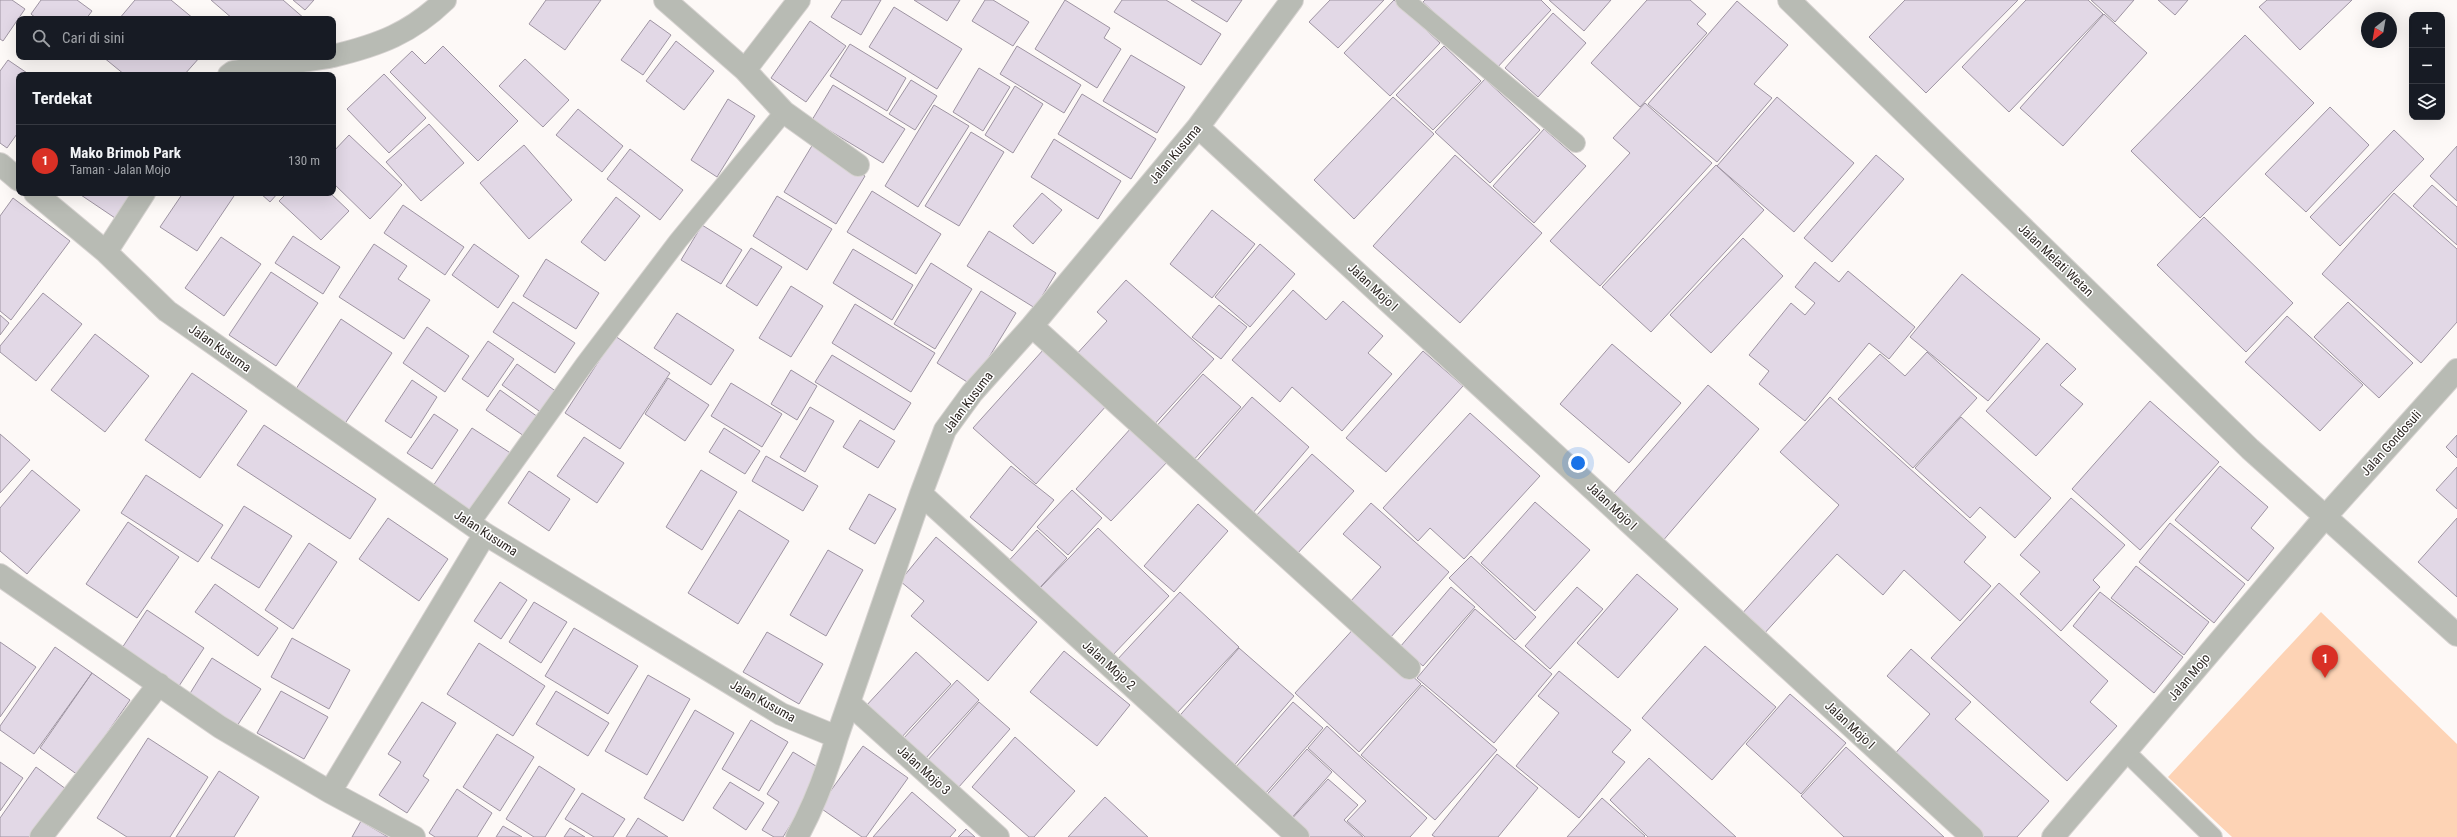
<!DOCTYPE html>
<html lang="id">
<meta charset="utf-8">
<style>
:root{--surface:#171b24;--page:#242831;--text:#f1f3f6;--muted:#9ea1a6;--line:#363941;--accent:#d93025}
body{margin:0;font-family:"Roboto Condensed",sans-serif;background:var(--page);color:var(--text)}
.controls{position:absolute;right:12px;top:12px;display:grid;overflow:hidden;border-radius:8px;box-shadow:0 4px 16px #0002}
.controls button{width:36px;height:36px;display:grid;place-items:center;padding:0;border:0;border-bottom:1px solid var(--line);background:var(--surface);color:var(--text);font:20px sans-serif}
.compass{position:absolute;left:2361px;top:12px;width:36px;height:36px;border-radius:50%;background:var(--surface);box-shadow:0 4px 16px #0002;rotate:211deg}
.you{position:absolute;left:1578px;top:463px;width:14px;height:14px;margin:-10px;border:3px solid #fff;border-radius:50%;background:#1a73e8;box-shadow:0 0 0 6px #1a73e833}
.badge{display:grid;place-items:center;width:26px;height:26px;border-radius:50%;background:var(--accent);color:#fff;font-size:13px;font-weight:700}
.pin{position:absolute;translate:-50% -33px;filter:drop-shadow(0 1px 2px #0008)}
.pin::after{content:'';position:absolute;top:21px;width:14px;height:12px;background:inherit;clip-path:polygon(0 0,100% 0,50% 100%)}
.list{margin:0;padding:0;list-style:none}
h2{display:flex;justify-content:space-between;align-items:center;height:52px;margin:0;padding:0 16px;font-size:17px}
h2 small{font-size:13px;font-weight:400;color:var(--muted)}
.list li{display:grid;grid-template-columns:26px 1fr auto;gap:12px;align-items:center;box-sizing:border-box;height:72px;padding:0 16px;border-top:1px solid var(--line)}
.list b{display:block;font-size:15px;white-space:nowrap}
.list p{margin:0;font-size:13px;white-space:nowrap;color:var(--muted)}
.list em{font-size:13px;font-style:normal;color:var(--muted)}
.icon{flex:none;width:22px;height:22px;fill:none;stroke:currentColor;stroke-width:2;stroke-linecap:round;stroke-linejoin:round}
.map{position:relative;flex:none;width:2457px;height:837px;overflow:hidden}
.search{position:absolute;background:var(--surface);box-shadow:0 4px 16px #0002;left:16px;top:16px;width:320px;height:44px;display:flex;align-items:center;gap:10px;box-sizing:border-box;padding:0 14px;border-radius:8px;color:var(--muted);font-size:15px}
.panel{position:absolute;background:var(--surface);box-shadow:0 4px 16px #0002;left:16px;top:72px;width:320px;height:124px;border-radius:8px}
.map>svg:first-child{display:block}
.green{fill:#fdd3b5}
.building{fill:#e2d8e6;stroke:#9e94a2}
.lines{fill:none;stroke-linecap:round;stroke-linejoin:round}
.service-casing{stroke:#d7d3d1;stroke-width:20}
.minor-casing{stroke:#d7d3d1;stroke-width:24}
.tertiary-casing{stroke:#d7d3d1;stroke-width:24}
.service{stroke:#b8bbb4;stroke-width:18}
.minor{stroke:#b8bbb4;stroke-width:22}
.tertiary{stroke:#b8bbb4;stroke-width:22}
.labels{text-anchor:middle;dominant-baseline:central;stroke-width:3;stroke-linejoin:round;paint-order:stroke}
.street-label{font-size:13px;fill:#2c2622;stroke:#fff}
</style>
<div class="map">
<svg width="2457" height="837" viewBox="0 0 2457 837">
<rect width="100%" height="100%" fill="#fdf9f7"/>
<path class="green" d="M2321,612L2457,744V837H2232L2168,777Z"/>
<path class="building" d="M0,0H12L25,9L3,41L0,39Z
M41,0H77L92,11L86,19H37L31,14Z
M135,0H171L194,19H119Z
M211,0H283L305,19H233Z
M293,0H314L305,10Z
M546,0H601L565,50L529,24Z
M842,0H881L861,35L831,17Z
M914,0H960L947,21Z
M985,0H993L1029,22L1013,46L972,21Z
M1065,0L1110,28L1104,38L1121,49L1097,88L1035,49Z
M1122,0H1166L1221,34L1201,65L1114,12Z
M1191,0H1242L1227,22Z
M1330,0H1384L1338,48L1309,22Z
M1394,0L1440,43L1390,96L1344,53Z
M1425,0H1541L1551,10L1495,70L1423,2Z
M1549,0H1611L1584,31Z
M1647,0H1690L1706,14L1697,24L1707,33L1640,107L1591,63Z
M1905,0H2018L1926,93L1869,37Z
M2026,0H2088L2103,14L2009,112L1962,67Z
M2091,0H2134L2115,22Z
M2158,0H2188L2175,15Z
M2267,0H2352L2300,50L2259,7Z
M1737,1L1788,45L1754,84L1772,98L1717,162L1648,104Z
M894,7L962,49L937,89L869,47Z
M1553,13L1586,43L1538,97L1505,68Z
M2104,14L2147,53L2063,146L2020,108Z
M650,20L671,35L643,75L621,60Z
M810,21L846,46L806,102L771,78Z
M2245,35L2314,103L2200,218L2131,151Z
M676,41L714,71L684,110L646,81Z
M850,44L906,78L887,111L830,76Z
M443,46L518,121L478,161L390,72L412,51L425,64Z
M1017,46L1081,85L1064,113L1000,74Z
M1444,46L1481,81L1433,130L1396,95Z
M1131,55L1185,87L1157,133L1103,101Z
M103,57H200L184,75H125Z
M525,59L569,100L543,127L499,86Z
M8,60L30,75H19V131L7,148L0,143V71Z
M979,68L1010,87L983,131L953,112Z
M384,74L426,118L389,153L347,109Z
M1485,79L1540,130L1490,183L1435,132Z
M911,80L937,96L915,130L889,114Z
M833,85L905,129L883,163L812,120Z
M1015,86L1043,104L1013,153L985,135Z
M1082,94L1156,139L1131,179L1058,134Z
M1393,97L1434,134L1354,219L1314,180Z
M1777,97L1854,163L1794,232L1717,166Z
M728,99L755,116L717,177L691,160Z
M1645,103L1712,163L1600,286L1550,241L1630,153L1613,138Z
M934,105L969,126L918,207L885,186Z
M2330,107L2369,145L2306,212L2265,174Z
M578,109L623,146L602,172L556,135Z
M429,124L464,163L421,201L386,162Z
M1544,129L1586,166L1534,223L1493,186Z
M2394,130L2424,159L2340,246L2310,217Z
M971,132L1004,152L959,226L925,206Z
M349,135L402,185L370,219L333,183V152Z
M1054,139L1121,181L1098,219L1031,177Z
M813,144L865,176L836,224L784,192Z
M524,145L572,200L529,239L480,183Z
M2457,146V201L2430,176Z
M630,149L683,190L660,220L607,179Z
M1455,155L1542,233L1460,323L1373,246Z
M1876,155L1904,179L1832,262L1804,238Z
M1716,165L1764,210L1651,332L1602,287Z
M2432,185L2457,207V245L2413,206Z
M872,191L941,234L916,274L847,232Z
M78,193H136L118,220Z
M183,193H236L197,251L160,227Z
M260,193H278L270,202Z
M287,193H330L349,211L321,240L279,201Z
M1042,193L1062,210L1033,244L1013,226Z
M2394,193L2457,249V322L2421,363L2322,274Z
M777,196L832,229L807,270L753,236Z
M616,197L640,216L605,261L581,242Z
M13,198L70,241L11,320L0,311V216Z
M403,205L464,247L445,275L384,233Z
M1212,210L1255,244L1212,298L1170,264Z
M2204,217L2293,303L2246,352L2157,265Z
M702,225L742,250L721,284L681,260Z
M989,231L1056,273L1035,308L967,266Z
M293,236L340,267L323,294L275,263Z
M221,237L261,264L224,316L185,288Z
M1743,238L1783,276L1711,353L1670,315Z
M374,244L407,266L398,279L430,300L404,339L339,297Z
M474,244L519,276L498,308L452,275Z
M1260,244L1295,274L1250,327L1215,297Z
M751,248L782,267L757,306L726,286Z
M853,249L913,285L892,320L833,283Z
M546,259L599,293L576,329L523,296Z
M1815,262L1839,282L1848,271L1915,327L1889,359L1869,343L1805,421L1759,384L1769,371L1749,355L1791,303L1805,315L1815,303L1795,287Z
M931,263L972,289L935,349L894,324Z
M271,272L318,303L276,366L229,335Z
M1962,274L2040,339L1988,401L1910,337Z
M1126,280L1214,359L1151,428L1074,357L1107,321L1097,312Z
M791,286L823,306L791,357L759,338Z
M1293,290L1326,320L1343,301L1383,336L1368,353L1392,374L1342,431L1292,387L1280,402L1232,360Z
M981,291L1016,313L972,385L937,363Z
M43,293L82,324L36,381L0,352V346Z
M513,302L575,343L555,373L493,332Z
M2348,302L2413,363L2379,398L2314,337Z
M855,304L935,353L911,392L832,343Z
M1219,305L1247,327L1221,359L1192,337Z
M677,313L734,350L711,385L654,348Z
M0,315L9,323L0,335Z
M2287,316L2363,385L2320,431L2245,362Z
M341,319L392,353L344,425L294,392Z
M427,327L469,356L445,392L403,363Z
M95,334L149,376L105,432L51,390Z
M615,336L670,373L620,449L565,413Z
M488,341L514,359L488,397L462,379Z
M2047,343L2076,369L2060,385L2083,404L2036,456L1986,411Z
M1612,344L1681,403L1629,463L1560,404Z
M1044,349L1107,405L1036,484L973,428Z
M1423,351L1463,386L1386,472L1346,438Z
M1927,352L1977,398L1913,468L1838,399L1880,354L1905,376Z
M832,355L911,403L894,430L815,382Z
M517,364L557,392L542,413L502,385Z
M791,370L817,386L797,420L771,404Z
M192,373L247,411L200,478L145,440Z
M1203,374L1241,407L1191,463L1153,430Z
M668,378L709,405L685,441L645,414Z
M412,380L437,397L411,438L385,421Z
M731,383L782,414L762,447L711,416Z
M1708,385L1759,429L1661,543L1610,498Z
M500,390L538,417L524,436L486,410Z
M1252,397L1309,447L1252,514L1194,464Z
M1830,397L1986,537L1964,562L1991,586L1960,621L1904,570L1883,595L1837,554L1762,636L1740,616L1839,505L1780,452Z
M2150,401L2219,462L2140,550L2072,489Z
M810,407L834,421L805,472L780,457Z
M1470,413L1540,476L1464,559L1430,528L1418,541L1383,508Z
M434,414L458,430L432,469L407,453Z
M1961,417L2051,498L2015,538L1980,507L1970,518L1915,468Z
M860,420L895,441L878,468L843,447Z
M264,425L376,499L350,539L237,465Z
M1132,427L1169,460L1111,521L1076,489Z
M472,428L512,454L471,516L431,489Z
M724,428L760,451L745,474L709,452Z
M0,434L30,460L0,493Z
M2457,435V458L2446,447Z
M584,437L624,463L597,503L557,476Z
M1312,454L1354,491L1297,554L1255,517Z
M766,456L818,486L803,511L752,481Z
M1011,466L1054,500L1012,551L970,517Z
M2220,466L2268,507L2251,528L2274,548L2248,581L2175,520Z
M2457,467V509L2436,490Z
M32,470L80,510L27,574L0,551V508Z
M701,470L737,492L702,550L666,527Z
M529,471L570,499L549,531L508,503Z
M146,475L223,525L198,562L121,513Z
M1072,490L1102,518L1068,555L1037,527Z
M869,494L896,509L875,544L849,529Z
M2071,498L2125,545L2093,580L2100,587L2061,631L2020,594L2040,572L2020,555Z
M1535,502L1590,550L1535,611L1481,563Z
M1371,503L1449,572L1390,638L1350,602L1381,567L1343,534Z
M1198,504L1228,531L1174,592L1144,566Z
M244,506L292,536L259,588L211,558Z
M739,510L789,541L738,624L688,593Z
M388,518L448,559L419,601L359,559Z
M2457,518V597L2418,562Z
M128,522L179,557L137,618L86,584Z
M2170,523L2245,584L2214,623L2139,562Z
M1098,528L1169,596L1111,657L1039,589Z
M1037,530L1067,558L1034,594L1004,566Z
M936,537L1037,622L988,681L911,616L924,601L900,581Z
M309,543L337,562L293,629L265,610Z
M828,550L863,570L826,636L790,615Z
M1471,556L1536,617L1515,640L1449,578Z
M2136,566L2209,622L2184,655L2111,598Z
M1637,574L1678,609L1618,678L1577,643Z
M500,582L527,600L501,639L474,621Z
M1999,583L2108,681L2090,702L2117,726L2067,781L1931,658Z
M215,584L278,628L258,656L195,612Z
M1451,587L1475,607L1423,666L1400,647Z
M1577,587L1603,609L1550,669L1525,646Z
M1180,592L1239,647L1175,715L1116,661Z
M2100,592L2183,657L2154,693L2073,626Z
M534,602L567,622L541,663L509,642Z
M1475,609L1552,674L1494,743L1417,678Z
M147,610L204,648L179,686L122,648Z
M1357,625L1421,684L1359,752L1295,693Z
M574,628L638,666L608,714L545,676Z
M767,632L823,664L799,704L743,672Z
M292,638L350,670L329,709L271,677Z
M0,642L36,667L0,717Z
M479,643L545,686L513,736L447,694Z
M1705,646L1776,707L1712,780L1642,718Z
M55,647L92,673L34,754L0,730V726Z
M1239,648L1294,696L1231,769L1175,721Z
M1911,649L1971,702L1955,719L2049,801L2017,837H1982L1892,757L1930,714L1887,676Z
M1064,651L1130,705L1097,746L1030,692Z
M916,652L951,684L900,739L865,707Z
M212,658L261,689L237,726L189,695Z
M1559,671L1631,730L1612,752L1625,762L1579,818L1516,766L1559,713L1538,696Z
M92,673L130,700L78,775L40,748Z
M648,675L690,699L647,775L605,751Z
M957,680L979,700L925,759L903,739Z
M1422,685L1497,750L1435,820L1361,755Z
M281,691L328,717L304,759L257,733Z
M556,691L609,723L588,756L536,724Z
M1790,694L1846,743L1801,794L1746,744Z
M422,702L456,723L423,776L429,780L407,813L379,795L401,762L388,754Z
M979,702L1010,729L958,788L927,761Z
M1293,702L1323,728L1265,794L1235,768Z
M695,710L734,733L683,821L644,798Z
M751,720L788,742L759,791L722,769Z
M1327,726L1427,818L1410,837H1365L1347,821L1366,801L1308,748Z
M497,734L534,757L500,811L463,787Z
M1015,737L1075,791L1034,837H1029L972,787Z
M148,738L208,777L170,837H127L97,818Z
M863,746L908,778L866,837H862L819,807Z
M1846,747L1944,837H1844L1801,796Z
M1307,749L1332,772L1289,821L1263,799Z
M793,752L824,771L783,837H774L762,830L779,802L767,794Z
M1497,754L1538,788L1498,837H1435L1432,835Z
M1649,758L1736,837H1648L1610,800Z
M0,762L23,778L0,811Z
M539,766L575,789L545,837H534L506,819Z
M36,767L70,792L38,837H0V818Z
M219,771L259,797L234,837H176Z
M1328,779L1358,805L1344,820L1363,837H1306L1289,822Z
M730,782L764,803L746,830L713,808Z
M457,789L492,813L477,837H435L429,833Z
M912,792L956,830L950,837H873Z
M582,793L625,819L613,837H594L565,819Z
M1105,797L1148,837H1068Z
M1602,798L1645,836L1644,837H1567Z
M638,818L668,837H626Z
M361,821L388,837H352Z
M503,826L522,837H496Z
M570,828L585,837H564Z
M966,829L975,837H958Z"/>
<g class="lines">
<g class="service-casing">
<path id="service" d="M1405,0L1576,143
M470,524L584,365L678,241L784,112
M2126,752L2213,837"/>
</g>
<g class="minor-casing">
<path id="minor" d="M665,0L745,70L799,0
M333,56C379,45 411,33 445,0
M745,70L784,112L858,165
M229,75L233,72L329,57
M1198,127L1972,837
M0,164L19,180
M35,193L106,252L167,311L485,534L781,714L837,737L921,494L945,430L972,393L1032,326L1198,127L1292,0
M106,252L144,193
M1032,326L1409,668
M921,494L1298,837
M0,575L220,727L330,792L485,534
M849,703L998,837
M330,792L414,837
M41,837L159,684
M797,837C815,804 827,772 837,737"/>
</g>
<g class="tertiary-casing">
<path id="tertiary" d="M1789,0L2250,449L2457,635
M2053,837L2325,517L2457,370"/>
</g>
<use href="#service" class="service"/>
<use href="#minor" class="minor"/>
<use href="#tertiary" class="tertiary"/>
</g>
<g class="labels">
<g class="street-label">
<text transform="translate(1175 154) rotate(-50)">Jalan Kusuma</text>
<text transform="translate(2056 260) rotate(44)">Jalan Melati Wetan</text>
<text transform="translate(1373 287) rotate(43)">Jalan Mojo I</text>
<text transform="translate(220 348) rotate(35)">Jalan Kusuma</text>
<text transform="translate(968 402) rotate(-53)">Jalan Kusuma</text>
<text transform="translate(2391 443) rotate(-48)">Jalan Gondosuli</text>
<text transform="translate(1612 506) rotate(43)">Jalan Mojo I</text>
<text transform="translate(486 533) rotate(33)">Jalan Kusuma</text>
<text transform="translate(1109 665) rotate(42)">Jalan Mojo 2</text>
<text transform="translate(2189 677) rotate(-50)">Jalan Mojo</text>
<text transform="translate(763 701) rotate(29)">Jalan Kusuma</text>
<text transform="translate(1850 725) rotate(43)">Jalan Mojo I</text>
<text transform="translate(924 770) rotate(42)">Jalan Mojo 3</text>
</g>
</g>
</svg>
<div class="controls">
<button>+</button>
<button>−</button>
<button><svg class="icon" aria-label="layers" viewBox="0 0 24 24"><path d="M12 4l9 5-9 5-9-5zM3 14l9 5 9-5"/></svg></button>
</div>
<svg class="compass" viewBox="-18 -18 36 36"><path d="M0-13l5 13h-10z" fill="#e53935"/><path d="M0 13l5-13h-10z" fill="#9ea1a6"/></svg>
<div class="you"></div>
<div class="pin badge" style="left:2325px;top:678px">1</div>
<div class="search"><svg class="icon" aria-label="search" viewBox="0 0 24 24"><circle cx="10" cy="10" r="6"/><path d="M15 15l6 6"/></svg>Cari di sini</div>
<section class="panel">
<h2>Terdekat<small></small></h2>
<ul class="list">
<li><span class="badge">1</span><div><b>Mako Brimob Park</b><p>Taman · Jalan Mojo</p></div><em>130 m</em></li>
</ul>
</section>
</div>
